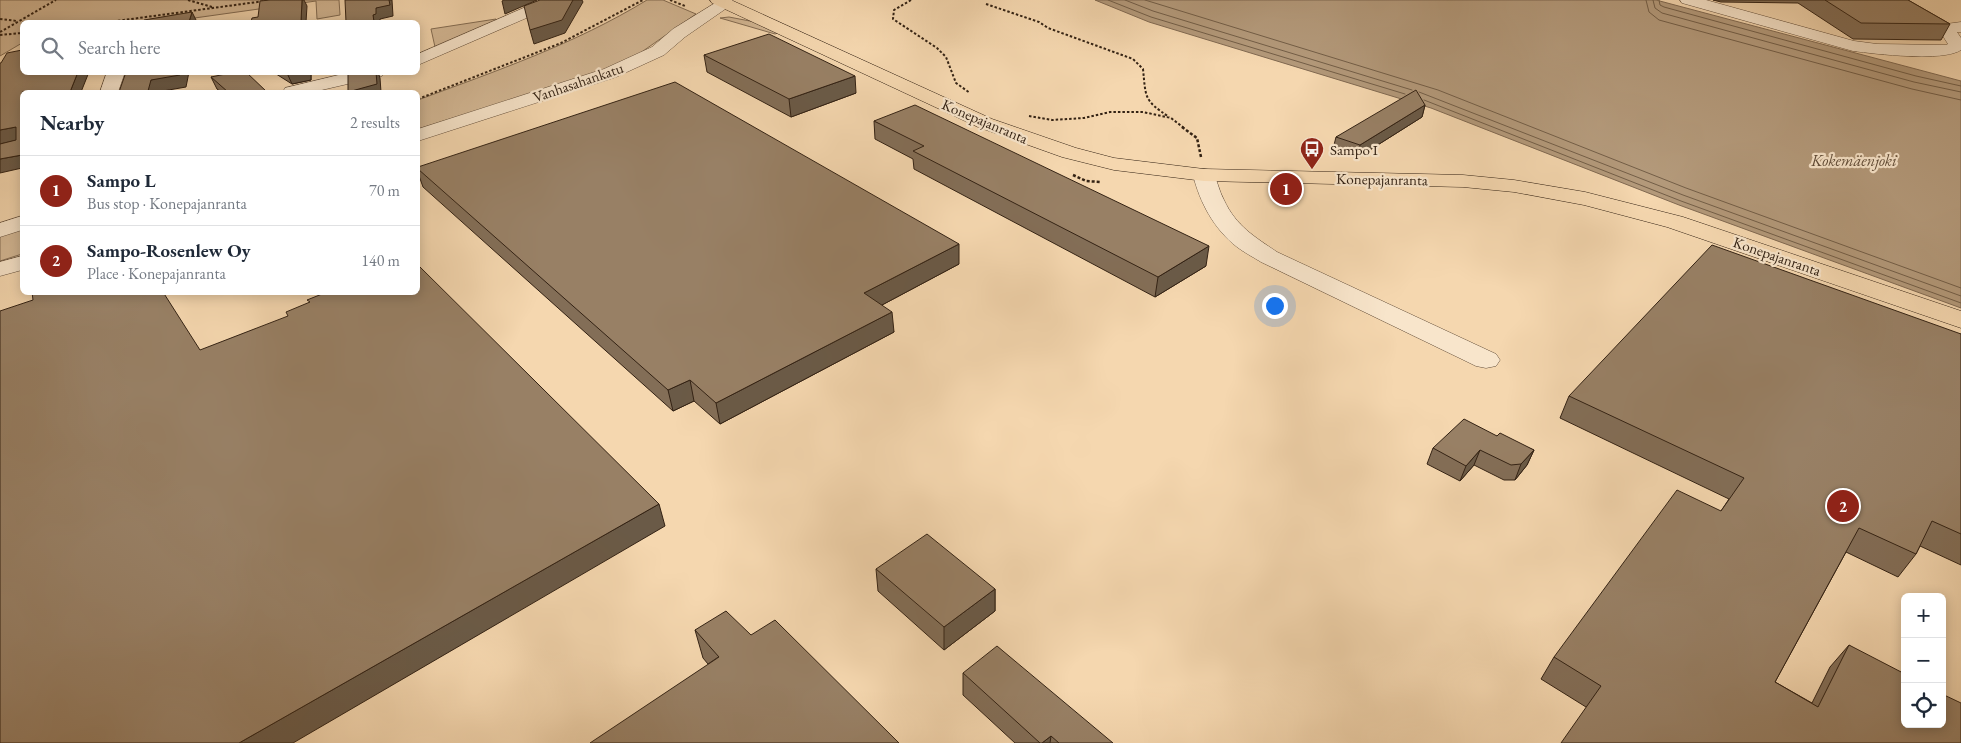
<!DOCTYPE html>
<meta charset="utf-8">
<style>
:root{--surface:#fff;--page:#f2f2f3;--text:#1f2937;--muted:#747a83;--line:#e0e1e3;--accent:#8f2418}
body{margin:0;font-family:"EB Garamond",serif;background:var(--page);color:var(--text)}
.controls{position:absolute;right:15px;bottom:15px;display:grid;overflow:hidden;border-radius:8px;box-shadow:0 2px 12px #0003}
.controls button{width:45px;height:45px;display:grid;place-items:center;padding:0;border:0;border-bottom:1px solid var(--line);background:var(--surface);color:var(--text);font:25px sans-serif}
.you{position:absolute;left:1274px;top:305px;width:18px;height:18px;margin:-12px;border:4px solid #fff;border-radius:50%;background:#1a73e8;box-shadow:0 0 0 8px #1a73e833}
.badge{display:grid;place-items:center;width:32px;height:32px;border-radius:50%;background:var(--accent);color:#fff;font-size:16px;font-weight:700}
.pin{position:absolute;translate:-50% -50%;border:2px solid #fff;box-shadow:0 1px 5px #0006}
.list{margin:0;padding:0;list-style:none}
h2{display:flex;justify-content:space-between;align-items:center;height:65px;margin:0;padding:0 20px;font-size:21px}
h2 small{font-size:16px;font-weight:400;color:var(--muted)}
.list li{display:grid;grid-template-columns:32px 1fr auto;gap:15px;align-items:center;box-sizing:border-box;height:70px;padding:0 20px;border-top:1px solid var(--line)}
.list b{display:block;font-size:19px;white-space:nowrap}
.list p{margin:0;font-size:16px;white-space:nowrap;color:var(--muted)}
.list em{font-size:16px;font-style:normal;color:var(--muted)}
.icon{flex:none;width:28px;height:28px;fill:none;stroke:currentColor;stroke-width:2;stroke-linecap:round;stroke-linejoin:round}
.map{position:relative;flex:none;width:1961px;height:743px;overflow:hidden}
.search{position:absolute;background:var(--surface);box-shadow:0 2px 12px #0003;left:20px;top:20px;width:400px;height:55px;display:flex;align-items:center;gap:12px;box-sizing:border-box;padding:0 18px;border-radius:8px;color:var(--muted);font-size:19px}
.panel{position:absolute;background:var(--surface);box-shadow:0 2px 12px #0003;left:20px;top:90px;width:400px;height:205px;border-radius:8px}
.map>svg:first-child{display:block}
.green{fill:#d4b895;stroke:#846d54}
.water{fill:#b3997a;stroke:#806951}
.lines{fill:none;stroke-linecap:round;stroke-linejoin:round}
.shore{stroke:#735e47;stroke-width:1}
.minor-casing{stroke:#644f3b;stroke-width:1}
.major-casing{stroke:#332214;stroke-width:1}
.path-far1{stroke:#332214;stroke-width:2;stroke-dasharray:2.5 2;stroke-linecap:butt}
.path{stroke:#332214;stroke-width:2.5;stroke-dasharray:3 2;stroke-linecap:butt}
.minor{fill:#f8e5cb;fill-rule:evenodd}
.major{fill:#f5d7af;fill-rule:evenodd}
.wall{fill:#836e57;stroke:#332214}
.shaded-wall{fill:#6a5a47;stroke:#332214}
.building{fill:#988065;stroke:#332214}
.labels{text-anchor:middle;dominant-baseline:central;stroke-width:4.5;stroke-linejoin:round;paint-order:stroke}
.far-street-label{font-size:15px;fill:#332214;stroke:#f8e5cb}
.far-poi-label{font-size:15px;fill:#332214;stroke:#f8e5cb;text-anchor:start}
.far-water-label{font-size:16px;font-style:italic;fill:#604c38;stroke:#f8e5cb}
</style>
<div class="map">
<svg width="1961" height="743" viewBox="0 0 1961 743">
<rect width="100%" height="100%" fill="#f5d7af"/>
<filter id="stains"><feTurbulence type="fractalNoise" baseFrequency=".004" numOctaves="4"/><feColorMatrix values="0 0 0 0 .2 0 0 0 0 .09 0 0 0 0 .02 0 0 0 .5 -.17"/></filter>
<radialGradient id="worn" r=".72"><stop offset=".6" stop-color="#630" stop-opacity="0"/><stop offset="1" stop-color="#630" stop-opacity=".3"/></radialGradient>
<path class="green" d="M0,0H339L340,15L317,19L316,1L166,22H22V43L0,56Z
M647,0H663L696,14L633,58L594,74L418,129V100C496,71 575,44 647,0Z
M729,17L755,22L778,33L775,34L720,18Z
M496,19V22L435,47L431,29Z
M22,227V254L0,261V233Z"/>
<path class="water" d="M1095,0H1656L1961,81V308L1679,205L1431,108L1149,22Z"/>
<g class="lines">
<path class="shore" d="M1108,0L1151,17L1405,94
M1125,0L1153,11L1412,90
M1145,0L1438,90L1686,188L1961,288
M1646,0L1649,12L1659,20L1912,89L1961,100
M1653,0L1655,8L1662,13L1914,82L1961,92
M1659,0L1660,5L1664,7L1916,76L1961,86
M1419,92L1683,195L1961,296
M1424,100L1681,201L1961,303"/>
<g class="minor-casing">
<path id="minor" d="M542,0H563L561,3L418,65V54Z
M720,0H732L734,3L685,37L664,55L616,77L418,141V129L604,69L652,47L673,29Z
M1680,0H1706L1854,41L1877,44L1946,45L1948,44L1939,30L1946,24L1961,22V32H1957L1961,38V50C1943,62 1876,54 1853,51L1682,3Z
M107,72H125L118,92H100Z
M351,72H385L382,76L313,92H283L285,88Z
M1204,169L1212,170C1217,179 1219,191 1224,200C1236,226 1255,237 1277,252L1496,354L1500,360L1496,366L1486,368L1476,366L1261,262C1253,257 1245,253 1237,247C1214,229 1200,203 1193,175L1196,170Z
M22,216V230L0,237V223Z
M22,256V270L0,276V262Z"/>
</g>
<g class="major-casing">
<path id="major" d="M710,0H731L992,119L1076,148L1114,158L1204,169L1463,175L1514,180L1585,192L1683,217L1961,311V328L1667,227L1584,205L1514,192L1463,187L1204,181L1114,170L1062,157L978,127L712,3Z"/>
</g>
<path class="path-far1" d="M188,0L212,7
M670,0L685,6
M911,0L894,10L893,19L937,48L946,57L956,83L970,93
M986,4L1039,22L1048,28L1133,59L1143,69C1146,99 1144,100 1169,117
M0,19L17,21
M109,22L272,0
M0,32L56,0
M0,35L22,33
M418,99L561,43L643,0
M1029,116L1052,120L1084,118L1110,112H1143L1171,118L1184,128"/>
<path class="path" d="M1182,127L1197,138L1201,157
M1073,175L1086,181L1100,182"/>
<use href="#minor" class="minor"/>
<use href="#major" class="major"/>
</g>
<path class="wall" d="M1713,0H1908L1950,24L1941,40L1853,39L1798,3L1721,2Z
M704,55L856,93L791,117L707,72Z
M273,72H311V80L292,84Z
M211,77L267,92H221L217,89Z
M1425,105L1422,117L1357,158L1333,149L1336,137Z
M874,121L1206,266L1155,297L914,169L913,159L875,139Z
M418,167L959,264L882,305L894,332L720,424L694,401L673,411L423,187L418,173Z
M1961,334V565L1920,546L1916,554L1898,577L1846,552L1775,682L1812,703L1830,667L1849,645L1961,743L1586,707L1541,679L1554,657L1721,511L1729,499L1560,418L1569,396Z
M1497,436L1534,450L1527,465L1515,480H1504L1474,465L1460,481L1427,464L1433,448Z
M876,569L995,589V611L944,650L878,591Z
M695,630L751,635L708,664L703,658Z
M963,673L1113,743H1015L963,695Z"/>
<path class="shaded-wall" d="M302,0H304L307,6L306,22H301Z
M389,0H392L393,16L380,19V22H374L373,15L376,8Z
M504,0H537L505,14L502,1Z
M573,0H582L583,2L565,33L534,44L530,30Z
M192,12L197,22H189Z
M78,72H89L81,92H70Z
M181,72H189L186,87L157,92H138L151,80Z
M291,72H311V80L292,84L287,73Z
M376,72H378L380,78L381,92H351Z
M855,76L856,93L791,117L789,99Z
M1425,105L1422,117L1357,158L1360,145Z
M16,127L22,139L0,144V130Z
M22,155V168L0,173V159Z
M959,244V264L865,314L864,293Z
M1209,246L1206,266L1155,297L1158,277Z
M892,312L894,332L720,424L716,403Z
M690,380L694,401L673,411L668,390Z
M1480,450L1474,465L1460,481L1466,466Z
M1534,450L1527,465L1515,480L1521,464Z
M659,504L665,526L293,743H239Z
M995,589V611L944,650V627Z
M1051,736L1050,743H1042Z"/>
<path class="building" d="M270,0H302L301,22H251L252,18L258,17L260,1Z
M345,0H389L390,5L376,8V14L373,15L374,22H346Z
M540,0H573L562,20L530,30L524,6Z
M1825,0H1908L1950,24L1861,23Z
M192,12L189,22H144V20Z
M769,34L855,76L789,99L704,55Z
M22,50V72H78L70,92H22V155L0,159V144L16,140V127L0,130V63H1L7,53Z
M126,72H181L180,75L151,80L148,91L138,92H119Z
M235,72H246L267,92H228L211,77Z
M376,72L377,84L348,92V73Z
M675,82L959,244L864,293L892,312L716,403L690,380L668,390L418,169V167Z
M1416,90L1425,105L1360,145L1336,137Z
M915,105L1209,246L1158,277L913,151L924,146L874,121Z
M1712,245L1961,334V534L1932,521L1916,554L1859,528L1775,682L1818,707L1849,645L1905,674V724H1942V694L1961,703V743H1561L1601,686L1554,657L1677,490L1721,511L1744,478L1569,396Z
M418,266H419L659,504L239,743H0V311L33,300L32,292H163L200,350L288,316L286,312L310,302L307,300L327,292H418Z
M1464,419L1497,436L1500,433L1534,450L1521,464L1511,465L1480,450L1466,466L1433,448Z
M927,534L995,589L944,627L876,569Z
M726,611L751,635L775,620L899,743H590L719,657L695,630Z
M997,646L1113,743H1059L1051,736L1042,743H1040L963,673Z"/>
<defs>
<g id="bus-pin" transform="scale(1.25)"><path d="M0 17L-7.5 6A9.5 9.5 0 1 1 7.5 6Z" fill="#8f2418" stroke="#f8e5cb"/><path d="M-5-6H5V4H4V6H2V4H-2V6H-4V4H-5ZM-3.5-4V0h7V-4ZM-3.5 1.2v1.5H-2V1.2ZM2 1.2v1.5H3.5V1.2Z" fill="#fff"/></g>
</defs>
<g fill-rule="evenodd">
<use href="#bus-pin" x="1312" y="149"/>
</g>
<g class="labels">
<g class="far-street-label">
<text transform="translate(578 82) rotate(-19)">Vanhasahankatu</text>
<text transform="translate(985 121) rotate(23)">Konepajanranta</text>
<text transform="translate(1382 179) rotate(1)">Konepajanranta</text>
<text transform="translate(1777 256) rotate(19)">Konepajanranta</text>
</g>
<g class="far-poi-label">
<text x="1330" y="149">Sampo I</text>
</g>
<g class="far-water-label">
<text x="1854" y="160">Kokemäenjoki</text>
</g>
</g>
<rect width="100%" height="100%" filter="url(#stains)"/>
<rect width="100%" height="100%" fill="url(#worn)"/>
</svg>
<div class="controls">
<button>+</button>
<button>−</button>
<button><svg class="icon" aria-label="locate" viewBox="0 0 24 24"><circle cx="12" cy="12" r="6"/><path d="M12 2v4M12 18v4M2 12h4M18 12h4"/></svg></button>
</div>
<div class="you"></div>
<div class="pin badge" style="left:1286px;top:189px">1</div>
<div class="pin badge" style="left:1843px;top:506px">2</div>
<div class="search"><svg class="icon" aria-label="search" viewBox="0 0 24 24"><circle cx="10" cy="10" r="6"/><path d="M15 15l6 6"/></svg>Search here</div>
<section class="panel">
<h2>Nearby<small>2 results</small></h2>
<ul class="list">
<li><span class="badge">1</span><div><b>Sampo L</b><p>Bus stop · Konepajanranta</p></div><em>70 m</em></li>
<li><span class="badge">2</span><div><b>Sampo-Rosenlew Oy</b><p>Place · Konepajanranta</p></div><em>140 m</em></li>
</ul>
</section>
</div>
